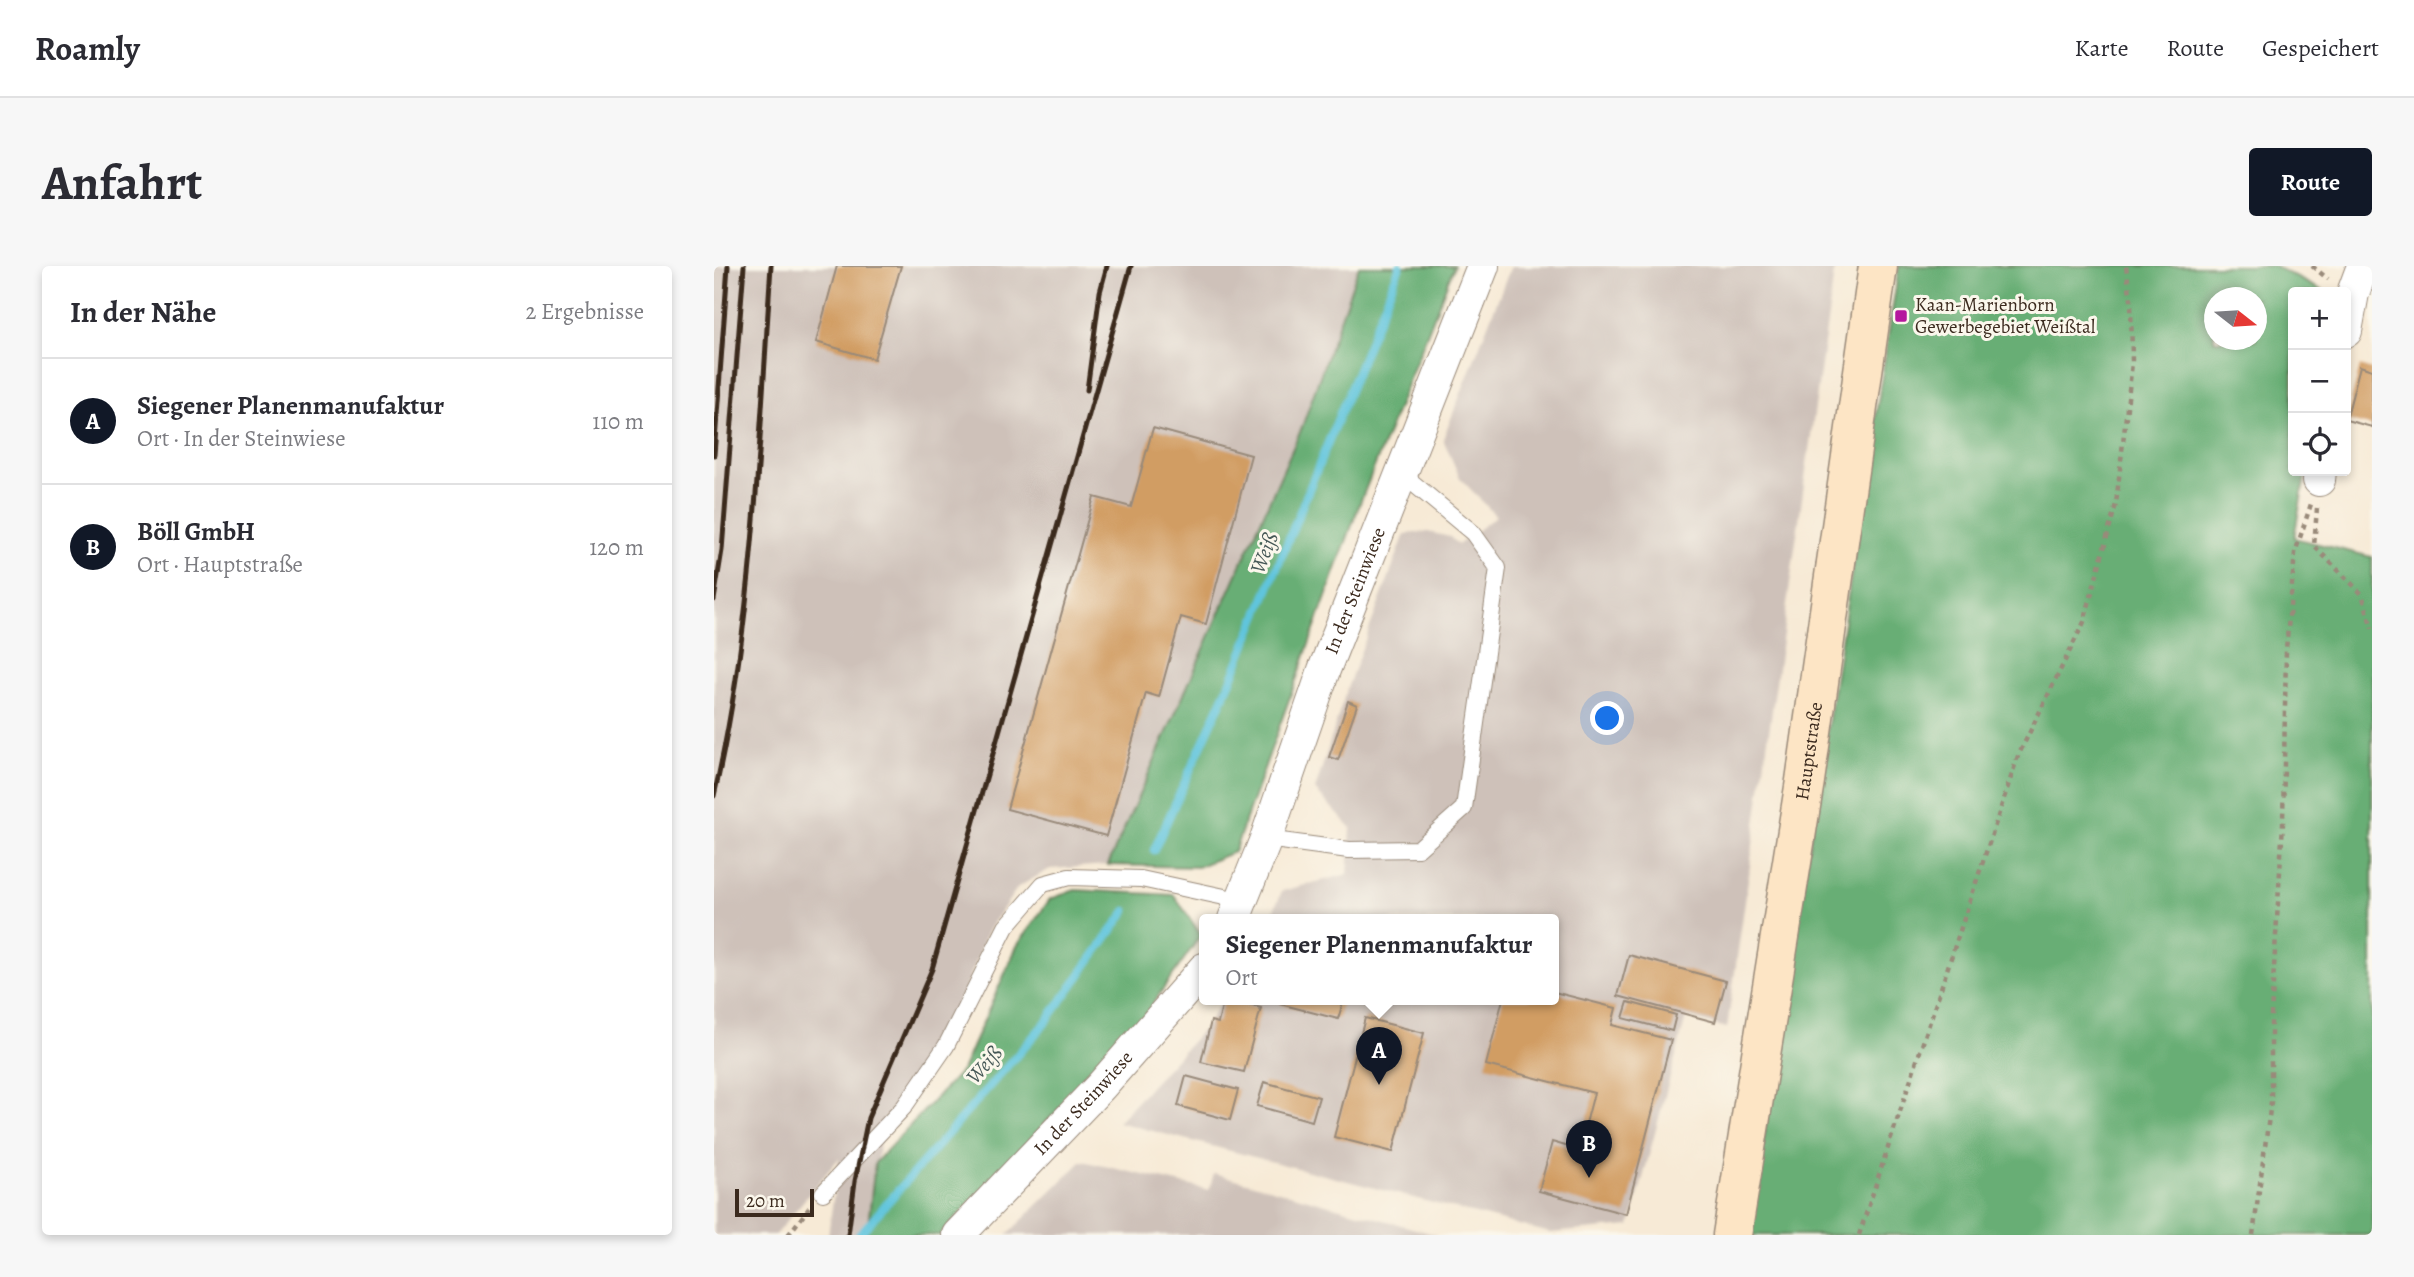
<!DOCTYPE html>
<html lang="de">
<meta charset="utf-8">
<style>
:root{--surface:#fff;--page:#f7f7f7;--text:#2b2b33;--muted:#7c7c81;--line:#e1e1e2;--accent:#111827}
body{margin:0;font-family:Alegreya,serif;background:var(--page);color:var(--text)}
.controls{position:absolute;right:21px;top:21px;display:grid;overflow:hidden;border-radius:7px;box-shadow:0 4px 10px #0003}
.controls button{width:63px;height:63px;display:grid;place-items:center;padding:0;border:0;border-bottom:2px solid var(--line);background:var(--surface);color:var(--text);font:35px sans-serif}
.compass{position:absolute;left:1490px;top:21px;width:63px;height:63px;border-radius:50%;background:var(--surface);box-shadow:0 4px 10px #0003;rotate:107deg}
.scale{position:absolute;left:21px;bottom:18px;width:79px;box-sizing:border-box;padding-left:7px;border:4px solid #3b2a1e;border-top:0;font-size:19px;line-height:24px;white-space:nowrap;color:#3b2a1e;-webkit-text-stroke:5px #fbf7ec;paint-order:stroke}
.you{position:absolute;left:894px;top:453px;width:24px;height:24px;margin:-18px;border:5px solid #fff;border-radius:50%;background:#1a73e8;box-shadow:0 0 0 10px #1a73e833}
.badge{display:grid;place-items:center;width:46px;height:46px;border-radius:50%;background:var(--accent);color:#fff;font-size:23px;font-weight:700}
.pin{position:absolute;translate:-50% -58px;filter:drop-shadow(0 2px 4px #0008)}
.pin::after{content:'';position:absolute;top:37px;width:24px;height:21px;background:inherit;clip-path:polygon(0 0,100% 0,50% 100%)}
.popup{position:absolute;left:485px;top:648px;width:360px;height:91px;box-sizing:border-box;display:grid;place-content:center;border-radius:7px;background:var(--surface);filter:drop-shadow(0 2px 5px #0005);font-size:23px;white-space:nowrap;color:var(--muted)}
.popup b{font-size:26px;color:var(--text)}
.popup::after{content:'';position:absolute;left:50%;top:100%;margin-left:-14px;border:14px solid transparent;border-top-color:var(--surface)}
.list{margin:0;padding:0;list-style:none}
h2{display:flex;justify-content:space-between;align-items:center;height:91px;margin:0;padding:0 28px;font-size:30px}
h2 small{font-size:23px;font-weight:400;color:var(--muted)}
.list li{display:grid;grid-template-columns:46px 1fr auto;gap:21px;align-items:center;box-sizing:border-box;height:126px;padding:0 28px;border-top:2px solid var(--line)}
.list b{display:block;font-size:26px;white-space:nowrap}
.list p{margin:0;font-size:23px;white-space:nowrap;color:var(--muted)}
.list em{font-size:23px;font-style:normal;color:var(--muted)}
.icon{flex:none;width:38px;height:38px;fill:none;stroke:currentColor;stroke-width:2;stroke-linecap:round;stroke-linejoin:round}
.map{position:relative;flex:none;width:1658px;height:969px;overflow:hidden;border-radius:7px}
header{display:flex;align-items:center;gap:42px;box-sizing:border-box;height:98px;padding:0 35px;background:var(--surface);border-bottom:2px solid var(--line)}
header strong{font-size:33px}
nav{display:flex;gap:38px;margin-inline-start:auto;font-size:24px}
.intro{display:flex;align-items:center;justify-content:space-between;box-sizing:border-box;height:168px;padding:0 42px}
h1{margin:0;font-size:49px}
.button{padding:18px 32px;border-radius:7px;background:var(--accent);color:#fff;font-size:24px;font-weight:700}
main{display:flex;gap:42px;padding:0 42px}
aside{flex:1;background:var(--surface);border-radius:7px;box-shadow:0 4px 10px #0003}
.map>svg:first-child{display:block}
.industrial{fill:#cec1b9}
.forest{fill:#68ae74;stroke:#526c49;stroke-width:2;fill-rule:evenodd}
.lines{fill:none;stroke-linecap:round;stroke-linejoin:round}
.stream{stroke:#60c5dd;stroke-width:8}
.building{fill:#d19d63}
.lane-casing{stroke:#998a7a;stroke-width:18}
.street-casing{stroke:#998a7a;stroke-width:34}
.secondary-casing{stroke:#998a7a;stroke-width:41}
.path{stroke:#998a7a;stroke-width:4.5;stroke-dasharray:5 5;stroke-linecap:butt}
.lane{stroke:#fff;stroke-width:16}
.street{stroke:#fff;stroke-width:32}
.secondary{stroke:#fde5c5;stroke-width:38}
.rail{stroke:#3b2a1e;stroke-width:5}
.poi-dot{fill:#b5179e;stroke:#fbf7ec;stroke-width:2.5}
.labels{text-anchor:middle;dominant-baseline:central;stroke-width:6;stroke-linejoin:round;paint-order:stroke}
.poi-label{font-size:19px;fill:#3b2a1e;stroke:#fbf7ec;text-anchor:start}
.street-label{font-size:19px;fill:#3b2a1e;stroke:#fbf7ec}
.water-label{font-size:21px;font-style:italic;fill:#465857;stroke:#fbf7ec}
</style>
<header>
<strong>Roamly</strong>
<nav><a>Karte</a><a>Route</a><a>Gespeichert</a></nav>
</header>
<div class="intro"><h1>Anfahrt</h1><a class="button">Route</a></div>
<main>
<aside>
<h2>In der Nähe<small>2 Ergebnisse</small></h2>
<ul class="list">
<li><span class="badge">A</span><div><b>Siegener Planenmanufaktur</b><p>Ort · In der Steinwiese</p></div><em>110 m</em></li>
<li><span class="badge">B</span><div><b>Böll GmbH</b><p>Ort · Hauptstraße</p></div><em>120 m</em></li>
</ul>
</aside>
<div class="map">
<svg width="1658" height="969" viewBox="0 0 1658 969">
<rect width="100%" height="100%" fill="#fbf7ec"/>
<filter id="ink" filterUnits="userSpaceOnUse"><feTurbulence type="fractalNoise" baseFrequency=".0143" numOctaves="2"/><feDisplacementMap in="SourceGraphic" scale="14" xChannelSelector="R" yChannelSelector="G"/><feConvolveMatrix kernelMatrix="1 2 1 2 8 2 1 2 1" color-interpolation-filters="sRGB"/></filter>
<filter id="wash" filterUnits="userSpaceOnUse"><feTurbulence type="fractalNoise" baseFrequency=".00686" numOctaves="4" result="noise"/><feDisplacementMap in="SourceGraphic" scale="28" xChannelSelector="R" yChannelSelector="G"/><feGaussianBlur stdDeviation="1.57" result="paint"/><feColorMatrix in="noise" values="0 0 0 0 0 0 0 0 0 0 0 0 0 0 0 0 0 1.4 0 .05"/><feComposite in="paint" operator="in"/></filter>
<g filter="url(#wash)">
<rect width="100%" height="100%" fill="#f7ead6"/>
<path class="industrial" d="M0,0H645L587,164L394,599L336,603L304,621L273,666L241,751L208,806L168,857L153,969H114L125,892L61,969H0Z
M797,0H1121L1013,762L972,751L916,960L836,967L404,856L492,760L509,733H840V653H556L568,625L634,608L637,562L601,524L632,425L691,268L714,266L736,271L744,279L782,250L746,212L729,173Z
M368,895L495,924L500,907L723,969H293Z"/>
<path class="forest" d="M645,0H740L646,237L520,586L483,601L394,599L587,164Z
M1185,0H1560L1611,26H1579V205H1592L1580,272L1658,291V969H1035ZM1500,32H1542V74H1500Z
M361,624L460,629L487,669L423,760L226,969H153L161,897L248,804L303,680L336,633Z"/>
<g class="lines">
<path class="stream" d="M440,584L518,412L686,0
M145,969L332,756L412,645"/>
</g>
<g id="blocks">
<path class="building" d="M123,0H187L160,93L102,76Z
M1646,100L1658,104V161L1632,154Z
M439,162L537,189L492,358L467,351L445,431L432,427L392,570L293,543L380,231L417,241Z
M634,435L643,439L624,494L615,491Z
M915,689L1012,715L1001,756L904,730Z
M840,726L902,742L898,759L957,774L912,948L825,925L838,876L865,884L880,827L772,799L789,733H840Z
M510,733L547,742L530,806L487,796L497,755L504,757Z
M567,733H630L624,753L566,738Z
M914,736L962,749L958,765L909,752Z
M651,752L710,767L679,886L620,871Z
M472,810L524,824L516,854L464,840Z
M550,816L605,831L598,855L543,840Z"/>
</g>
</g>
<g filter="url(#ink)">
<use href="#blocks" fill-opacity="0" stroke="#998a7a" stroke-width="2"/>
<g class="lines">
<g class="lane-casing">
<path id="lane" d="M552,573L635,584L704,583L750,542L784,302L759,267L688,208
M109,927L190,841L232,780L292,661L329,618L355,611L427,613L529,635"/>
</g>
<g class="street-casing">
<g id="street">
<path d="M1632,65L1639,27L1649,0"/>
<path d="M1605,214L1606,205"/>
<path id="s1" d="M520,653L552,573L610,404L769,0"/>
<path id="s2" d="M244,969L387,820L490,703"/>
</g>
</g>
<g class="secondary-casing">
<g id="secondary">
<path id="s3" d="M1018,969L1091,515L1164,0"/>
</g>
</g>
<path class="path" d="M1598,0L1614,13
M1603,242L1600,280L1648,328L1658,362
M74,969L96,941
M1145,969L1304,490L1370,356L1402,238L1418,97L1417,34L1412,0
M1539,969L1557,836V749L1569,557L1572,383L1581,287L1597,238"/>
<use href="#lane" class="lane"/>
<use href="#street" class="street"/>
<use href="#secondary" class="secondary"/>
<path class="rail" d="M373,124L386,26L393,0
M0,189L14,0
M0,334L8,284L30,0
M0,530C40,357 45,177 57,0
M134,969L141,915L154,852L218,703L417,0"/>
</g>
</g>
<rect class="poi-dot" x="1180" y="43" width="14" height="14" rx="3.5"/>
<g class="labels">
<g class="poi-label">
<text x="1201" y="39">Kaan-Marienborn<tspan x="1201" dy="22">Gewerbegebiet Weißtal</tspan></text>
</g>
<g class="street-label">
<text stroke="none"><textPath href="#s1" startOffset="350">In der Steinwiese</textPath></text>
<text stroke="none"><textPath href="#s3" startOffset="490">Hauptstraße</textPath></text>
<text stroke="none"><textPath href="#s2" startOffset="182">In der Steinwiese</textPath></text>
</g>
<g class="water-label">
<text transform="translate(550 287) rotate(-68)">Weiß</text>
<text transform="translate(270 799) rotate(-49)">Weiß</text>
</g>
</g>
</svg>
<div class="controls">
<button>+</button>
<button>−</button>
<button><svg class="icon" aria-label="locate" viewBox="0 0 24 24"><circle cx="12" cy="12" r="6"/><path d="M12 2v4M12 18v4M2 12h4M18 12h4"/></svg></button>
</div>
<svg class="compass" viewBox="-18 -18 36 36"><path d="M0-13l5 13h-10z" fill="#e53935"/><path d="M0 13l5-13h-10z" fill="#7c7c81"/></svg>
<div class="scale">20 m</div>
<div class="you"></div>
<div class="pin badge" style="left:665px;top:819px">A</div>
<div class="popup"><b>Siegener Planenmanufaktur</b>Ort</div>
<div class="pin badge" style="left:875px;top:912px">B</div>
</div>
</main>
